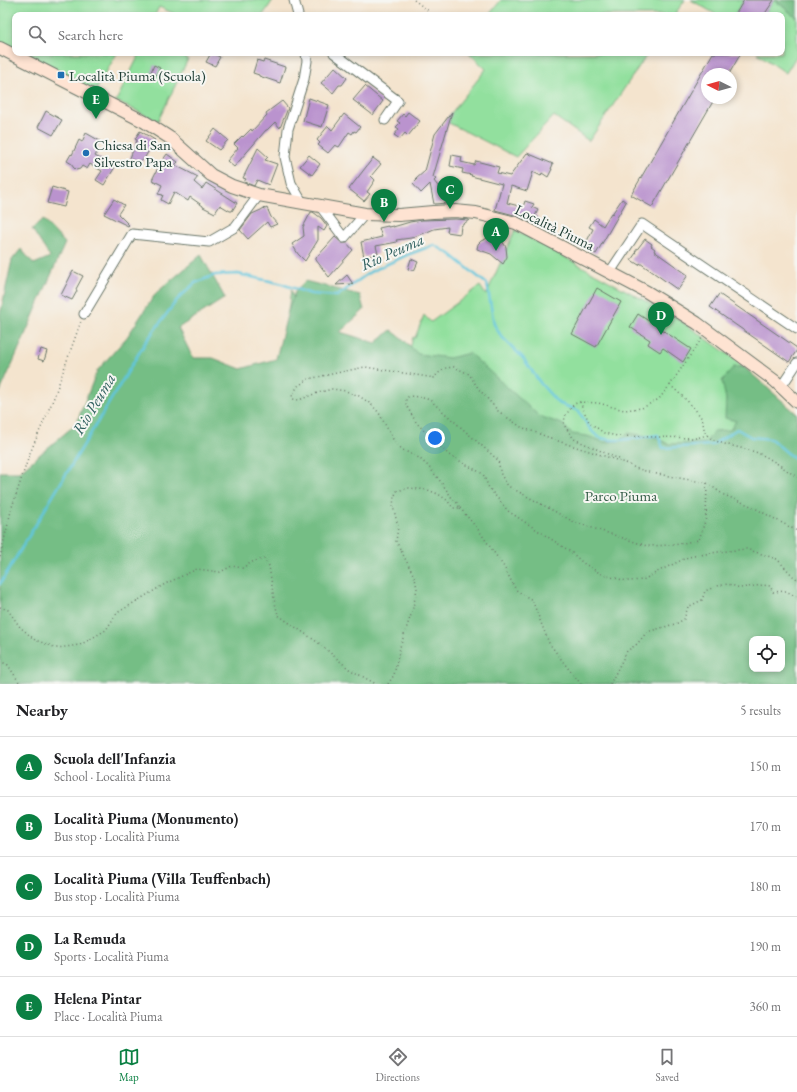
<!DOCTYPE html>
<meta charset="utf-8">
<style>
:root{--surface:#fff;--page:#f2f2f2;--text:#202124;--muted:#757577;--line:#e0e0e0;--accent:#0b8043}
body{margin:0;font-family:"EB Garamond",serif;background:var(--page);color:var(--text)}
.controls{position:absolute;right:12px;bottom:12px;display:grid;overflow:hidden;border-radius:8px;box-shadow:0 2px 6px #0003}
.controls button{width:36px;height:36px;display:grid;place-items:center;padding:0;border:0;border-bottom:1px solid var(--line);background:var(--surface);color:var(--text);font:20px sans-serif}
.compass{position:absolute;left:701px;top:68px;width:36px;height:36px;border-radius:50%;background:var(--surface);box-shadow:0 2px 6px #0003;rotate:275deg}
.you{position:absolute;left:435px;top:438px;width:14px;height:14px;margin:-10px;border:3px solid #fff;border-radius:50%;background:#1a73e8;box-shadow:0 0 0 6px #1a73e833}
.badge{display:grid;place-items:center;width:26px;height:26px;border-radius:50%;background:var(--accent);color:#fff;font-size:13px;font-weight:700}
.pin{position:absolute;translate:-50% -33px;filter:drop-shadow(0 1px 2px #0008)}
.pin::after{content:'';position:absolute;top:21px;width:14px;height:12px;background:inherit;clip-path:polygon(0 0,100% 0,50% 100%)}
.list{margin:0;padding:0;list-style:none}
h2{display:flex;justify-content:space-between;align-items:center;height:52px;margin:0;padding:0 16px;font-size:17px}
h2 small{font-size:13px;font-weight:400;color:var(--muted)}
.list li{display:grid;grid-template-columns:26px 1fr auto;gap:12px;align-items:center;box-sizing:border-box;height:60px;padding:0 16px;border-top:1px solid var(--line)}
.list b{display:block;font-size:15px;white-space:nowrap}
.list p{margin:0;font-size:13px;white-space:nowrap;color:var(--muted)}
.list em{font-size:13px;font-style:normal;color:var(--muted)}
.icon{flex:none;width:22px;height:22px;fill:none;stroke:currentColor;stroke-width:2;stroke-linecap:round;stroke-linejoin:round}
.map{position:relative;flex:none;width:797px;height:684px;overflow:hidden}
.search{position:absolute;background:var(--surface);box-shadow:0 2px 6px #0003;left:12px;right:12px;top:12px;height:44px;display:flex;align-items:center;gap:10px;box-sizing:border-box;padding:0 14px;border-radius:8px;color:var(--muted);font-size:15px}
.sheet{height:352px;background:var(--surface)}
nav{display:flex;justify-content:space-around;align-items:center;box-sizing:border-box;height:56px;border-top:1px solid var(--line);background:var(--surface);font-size:11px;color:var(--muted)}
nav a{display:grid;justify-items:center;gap:2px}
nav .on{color:var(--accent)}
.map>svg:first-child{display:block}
.green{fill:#92e09e;stroke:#588e69;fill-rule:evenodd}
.forest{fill:#75be85;stroke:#4a7e5c;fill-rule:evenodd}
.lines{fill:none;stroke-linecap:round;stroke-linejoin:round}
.stream{stroke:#60c6dd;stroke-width:2.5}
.building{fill:#ba93ce}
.street-casing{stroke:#6a776a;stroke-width:11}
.secondary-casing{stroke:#6a776a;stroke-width:14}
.path{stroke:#6a776a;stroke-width:1.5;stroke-dasharray:1 3;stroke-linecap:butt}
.street{stroke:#fff;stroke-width:9}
.secondary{stroke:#fee3d2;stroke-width:12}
.poi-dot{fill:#1f6fb2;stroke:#f6f6f2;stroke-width:1.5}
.labels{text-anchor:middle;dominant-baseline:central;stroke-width:4;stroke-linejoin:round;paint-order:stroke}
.poi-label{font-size:15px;fill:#1f3d34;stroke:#f6f6f2;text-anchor:start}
.street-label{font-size:15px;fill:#1f3d34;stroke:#f6f6f2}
.park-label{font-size:15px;fill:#365e49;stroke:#f6f6f2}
.water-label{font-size:16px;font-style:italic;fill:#2f5f5e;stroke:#f6f6f2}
</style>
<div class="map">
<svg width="797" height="684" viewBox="0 0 797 684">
<rect width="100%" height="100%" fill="#f6f6f2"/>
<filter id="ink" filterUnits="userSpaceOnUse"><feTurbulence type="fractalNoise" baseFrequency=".025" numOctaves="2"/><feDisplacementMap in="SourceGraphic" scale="8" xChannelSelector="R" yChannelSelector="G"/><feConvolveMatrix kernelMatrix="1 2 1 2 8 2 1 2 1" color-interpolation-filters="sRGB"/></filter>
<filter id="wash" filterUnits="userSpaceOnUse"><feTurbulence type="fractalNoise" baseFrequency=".012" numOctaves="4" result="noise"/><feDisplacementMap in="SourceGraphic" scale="16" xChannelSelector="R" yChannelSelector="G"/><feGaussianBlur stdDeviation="0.9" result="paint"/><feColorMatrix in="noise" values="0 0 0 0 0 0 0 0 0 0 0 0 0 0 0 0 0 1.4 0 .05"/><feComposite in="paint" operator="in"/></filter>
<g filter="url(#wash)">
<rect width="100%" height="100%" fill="#f4e4ce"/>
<path class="green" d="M0,0H273L263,15H177L159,7L155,15H15V53H117L96,90L91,94L0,48Z
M501,0H685L674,15H489Z
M691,0H744L735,15H717Z
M774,0H775L797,18V55L786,73L757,53H782V15H764Z
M140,53H176L188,59L158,121L116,101Z
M469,53H648L589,141L554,116L516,157L445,121L486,69Z
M515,230L675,317L704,337L733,358L797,416V684H505L292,323L288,311L291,290L300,334L405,371L413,337L415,338L424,315L431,322L480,286L486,295ZM752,639H782V669H752Z"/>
<path class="forest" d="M775,0H797V18Z
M43,220L65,243L0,392V315L12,260L21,249L34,264L50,257L32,229Z
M201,255L225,298L178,328L193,358H213L241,369L276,359L288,311L295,292L305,281L360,295L364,310L340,332L376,343L391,330L403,339L418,354L450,358L469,353L539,416L562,424L572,434L587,436L604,442L619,441L628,433L655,437L668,444L705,443L714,431L730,430L736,421L725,418L726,399L722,381L734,367H744L797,414V684H0V472H19L76,424L97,371L127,337L156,293ZM752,639H782V669H752Z"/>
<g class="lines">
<path class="stream" d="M0,584L145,343L177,300L195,283L215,275L238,274L279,283L311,294L337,296L370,272L407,255L434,245L450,254L487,284L494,324L501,336L523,358L541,384L558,403L579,411C583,419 592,434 599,437C614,444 641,437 658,435L663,448L712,445L737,429L751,437L771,439L797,461"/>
</g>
<g id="blocks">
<path class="building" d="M744,0H774L764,15H735Z
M211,53L220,57L215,66L206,62Z
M713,53H741L729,74H707V98H715L652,207L631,195Z
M257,60L263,62L264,60L285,67L280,83L259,76V75L253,73Z
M154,65L160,68L157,75L151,72Z
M335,67L347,78L342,85H339L333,93L321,83Z
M365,86L383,101L373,115L353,100Z
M309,98L329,105L322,127L303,121Z
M282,101L288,108L280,128L275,122L267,130H266L234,167L227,161L238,148L234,144L242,136L243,137L251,129L252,131L267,115L266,113Z
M46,111L62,120L53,135L38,127Z
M408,112L420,121L408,136L405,133L400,139L394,135L399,129L396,127L400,123L397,121L403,114L405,116Z
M452,112L433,177L436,179L434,181L444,194L446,193L447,203L434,204L430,184L421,193L413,184L417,180L416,179L425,171L435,134Z
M344,114L360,127L356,132L354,131L352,134L349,132L339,147L335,145L328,153L318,145L320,143L317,140L328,126L332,130Z
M215,129L228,140L219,150L206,141Z
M140,131L155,140L144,159L140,162L137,160L136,162L130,158L137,140L135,139Z
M86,133L100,141L95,150L98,151L95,156L115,167L104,185L96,180L102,171L90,164L87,169L82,166L80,169L76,170L73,167L72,164L67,161L71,154L72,155L79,140L82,142Z
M258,148L268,157L265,160L277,164L269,185L257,180L254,186L244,182L246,179L243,178Z
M527,153L553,164L551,169H552L548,177L542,173L541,176L533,172L527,191L511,186L507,203L523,207L525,201L534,204L532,207L538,210L535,216L538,217L535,223L532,222V223L518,216L495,210L502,184L471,176L472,175L462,173L463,169L450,166L452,155L462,157L461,162L474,165L476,161L499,167L497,173L510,176Z
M167,154L178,162L175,165L198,177L194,182L202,189L206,183L237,203L232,211H230L220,205L215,213L203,207V206L190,197L188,201L174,192L168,204L161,200L163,195L158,194L162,185L152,180L160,164Z
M309,155L320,164L312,175L300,166Z
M373,158L381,164L371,176L375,180L367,192L370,194L364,201L349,189Z
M52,187L68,192L64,207L47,203Z
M114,199L124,205L118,214L129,225L128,226L104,214Z
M622,199L626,202L596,254L584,247L593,229L589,227L594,219L603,226L611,213L612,214Z
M264,208L265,209L267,208L271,217L277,224L270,227L267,222L248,239L240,230L252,214L261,210Z
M311,212H313L321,218L327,226L324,231L318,227V240L305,261L298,254L292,244L304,236L303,227Z
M455,219L469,220L461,226L460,234L447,232L448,227L434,229L427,232H426L411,238L396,240L397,242L392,243L376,246L378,254L364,257L361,242L382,237L379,228L388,226V227L393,226V227L410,222L422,220Z
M335,237L342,243H347L353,250L329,277L316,260V258Z
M490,237L499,239L502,241L506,247L507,257L503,264L491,254L477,249L478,244L481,241Z
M645,239L652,244L651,246L655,249L654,251L688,275L678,290L640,263L639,265L631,260L636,253L635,252Z
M411,259L418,262L414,271L408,269Z
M73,271L83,276L76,289L77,291L72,300L61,295Z
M347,275L353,284L336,285Z
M597,288L621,302L596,347L572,334Z
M719,294L797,348V350L789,362L710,307Z
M638,314L691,349L683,362L663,348L660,352L648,344L650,340L630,327Z
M41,349L47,351L44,361L38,359Z"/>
</g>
</g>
<g filter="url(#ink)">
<use href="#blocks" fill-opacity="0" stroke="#6a776a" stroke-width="1"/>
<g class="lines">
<g class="street-casing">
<path id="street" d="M294,0L298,15
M334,53L398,101L385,120
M302,202L291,183L285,157L288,129L304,79L307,61L306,53
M320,206L344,238L365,214
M610,272L642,224L797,329
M84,314L132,234L209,242L235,227L259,195
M781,387L797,363"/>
</g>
<g class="secondary-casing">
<path id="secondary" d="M0,48L145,122L170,138L211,175L232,186L259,195L365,214L399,215L433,212L455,211L476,213L516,223L647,292L697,323L775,381L797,402"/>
</g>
<path class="path" d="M414,0L430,12
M670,385C680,394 695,407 702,419C704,425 703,431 708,436C719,446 746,447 760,454C772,459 786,470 797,477
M580,402L589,422L604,433L617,436L696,438L707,435
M619,459L574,439L564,425L565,416L574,404L580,402L598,403L624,410L642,408L659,399L670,385L702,338
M626,463L635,468L652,473L707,483L724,495L751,506L797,531
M707,483L706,518L699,540L693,541L674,545L647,546L574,522L508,486L501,475L498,460L430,400L420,397L409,396L406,399V405L416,422L426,433L449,455L483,474L489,488L508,511L571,552L583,563L603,575L627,581L643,580L659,571L688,557L718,552L746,549L777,559L793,576L797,579
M460,508L480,532L504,567L516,590L532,600L549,643L567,667L581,684
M0,557L12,507L30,453L53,400L81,321
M0,607L8,610L20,627L35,640L57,648L80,645L106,630L117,613L165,584L197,569L220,572L232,566L242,568L254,561L264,559L269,566L274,599L278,615L320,644L349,669L376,684
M0,661L8,665L19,682L22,684
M388,684L394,675L400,647L412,612L417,589L415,578L396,541L398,527L393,506L394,497L397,491L409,488L428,490L438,494L447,500L453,508H460L457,503L452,498L441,482L428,466L419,458L403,450L395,443L379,413L371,404L359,396L346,391L332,389L314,394L299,400L293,399L292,395L298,386L308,379L365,367L435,378L437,374L446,368L454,367L469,374L478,388L498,411L521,427L561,442L626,463
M610,684L627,651L637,644L647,632L678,623L684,619L688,607L702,600L705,591L717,586L728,584L740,588L763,585L770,586L773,592L786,591L797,597"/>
<use href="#street" class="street"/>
<use href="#secondary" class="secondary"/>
</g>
</g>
<g class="poi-dot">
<rect x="57" y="71" width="8" height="8" rx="2"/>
<circle cx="86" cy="153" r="4"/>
</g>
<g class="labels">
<g class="poi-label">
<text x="69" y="75">Località Piuma (Scuola)</text>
<text x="94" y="144">Chiesa di San<tspan x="94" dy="17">Silvestro Papa</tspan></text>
</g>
<g class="street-label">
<text transform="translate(555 227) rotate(26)">Località Piuma</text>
</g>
<g class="park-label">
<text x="621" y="495">Parco Piuma</text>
</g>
<g class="water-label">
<text transform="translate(392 252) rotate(-24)">Rio Peuma</text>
<text transform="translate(94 404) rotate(-59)">Rio Peuma</text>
</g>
</g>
</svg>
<div class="controls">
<button><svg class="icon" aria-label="locate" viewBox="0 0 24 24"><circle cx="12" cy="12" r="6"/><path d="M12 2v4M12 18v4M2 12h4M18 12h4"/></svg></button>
</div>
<svg class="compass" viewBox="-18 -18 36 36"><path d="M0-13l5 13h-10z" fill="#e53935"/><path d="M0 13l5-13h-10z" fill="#757577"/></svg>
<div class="you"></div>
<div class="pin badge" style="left:496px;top:251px">A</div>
<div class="pin badge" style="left:384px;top:222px">B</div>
<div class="pin badge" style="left:450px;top:209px">C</div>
<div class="pin badge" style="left:661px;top:335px">D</div>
<div class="pin badge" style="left:96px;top:119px">E</div>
<div class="search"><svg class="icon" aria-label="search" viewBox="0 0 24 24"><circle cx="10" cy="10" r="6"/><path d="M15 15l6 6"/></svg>Search here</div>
</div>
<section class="sheet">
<h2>Nearby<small>5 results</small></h2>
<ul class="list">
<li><span class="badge">A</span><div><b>Scuola dell'Infanzia</b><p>School · Località Piuma</p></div><em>150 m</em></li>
<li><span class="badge">B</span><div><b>Località Piuma (Monumento)</b><p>Bus stop · Località Piuma</p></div><em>170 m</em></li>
<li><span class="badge">C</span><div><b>Località Piuma (Villa Teuffenbach)</b><p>Bus stop · Località Piuma</p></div><em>180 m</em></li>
<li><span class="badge">D</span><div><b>La Remuda</b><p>Sports · Località Piuma</p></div><em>190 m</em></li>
<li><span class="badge">E</span><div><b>Helena Pintar</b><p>Place · Località Piuma</p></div><em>360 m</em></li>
</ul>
</section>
<nav>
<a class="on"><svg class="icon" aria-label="map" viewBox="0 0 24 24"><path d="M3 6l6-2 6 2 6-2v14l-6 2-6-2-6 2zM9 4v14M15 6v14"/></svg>Map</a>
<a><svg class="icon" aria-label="directions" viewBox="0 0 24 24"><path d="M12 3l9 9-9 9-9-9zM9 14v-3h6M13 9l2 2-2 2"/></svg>Directions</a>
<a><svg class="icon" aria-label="saved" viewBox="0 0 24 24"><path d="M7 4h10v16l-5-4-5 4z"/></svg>Saved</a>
</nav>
